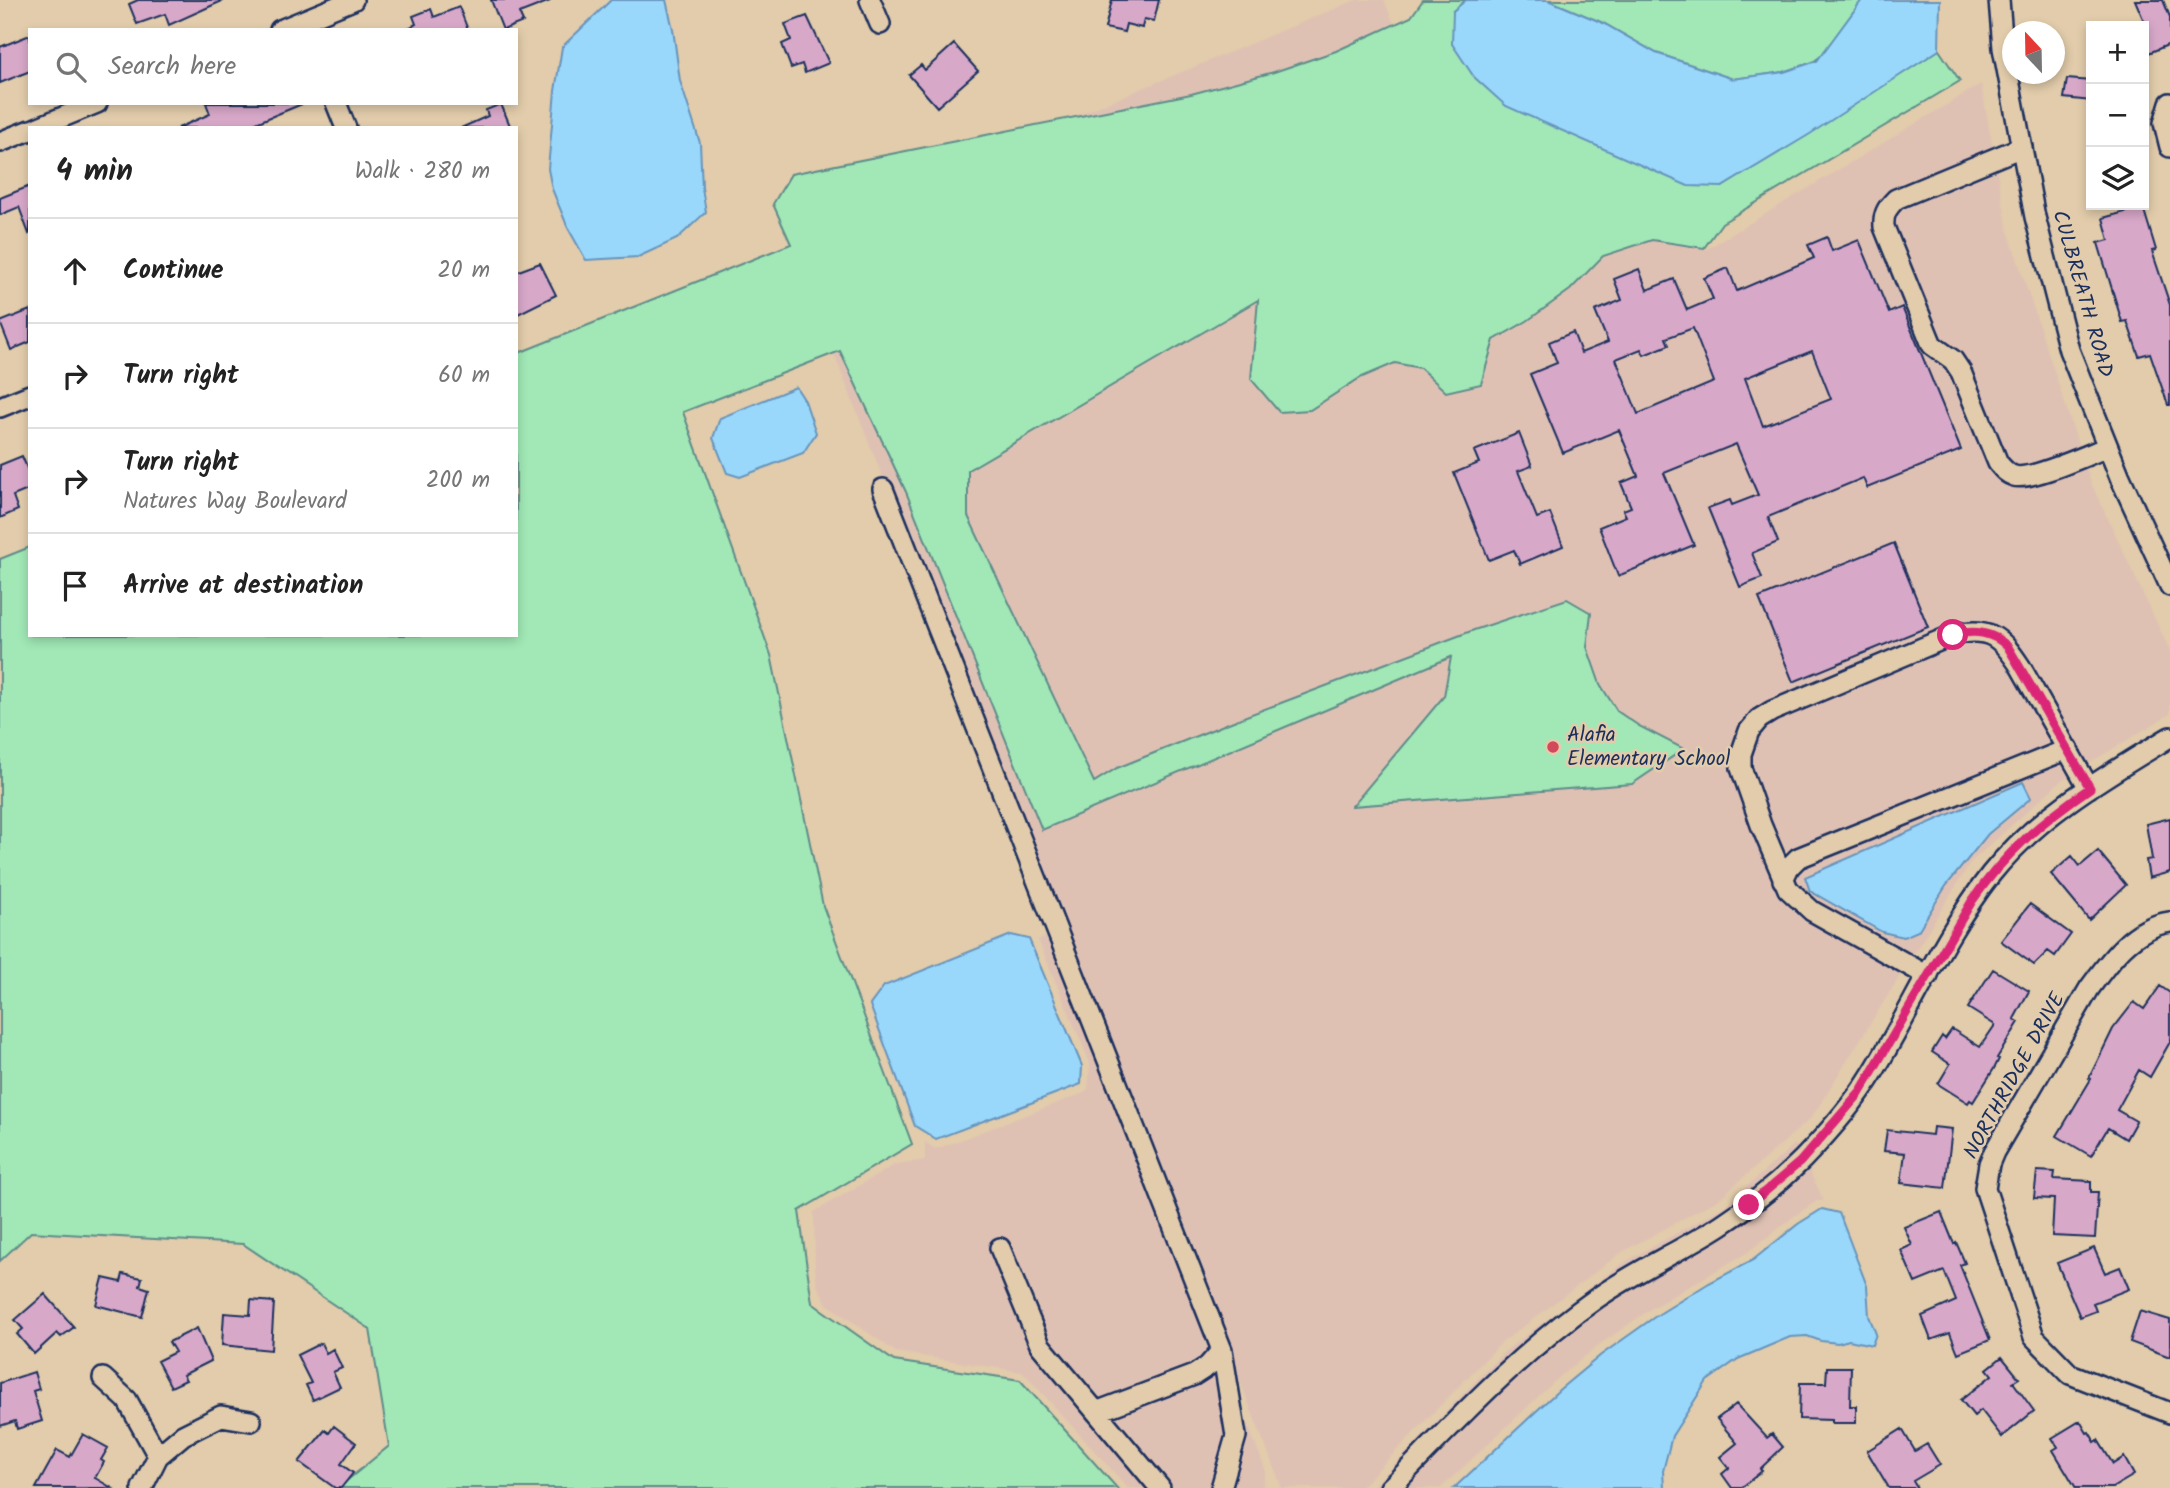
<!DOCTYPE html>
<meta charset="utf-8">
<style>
:root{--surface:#fff;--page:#f6f6f6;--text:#222;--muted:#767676;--line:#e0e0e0}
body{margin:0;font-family:Kalam,sans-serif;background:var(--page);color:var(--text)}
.controls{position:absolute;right:21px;top:21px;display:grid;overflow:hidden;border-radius:0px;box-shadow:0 4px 10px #0003}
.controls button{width:63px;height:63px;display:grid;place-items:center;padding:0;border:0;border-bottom:2px solid var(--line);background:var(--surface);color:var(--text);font:35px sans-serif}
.compass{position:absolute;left:2002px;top:21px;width:63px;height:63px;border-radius:50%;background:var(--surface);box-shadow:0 4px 10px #0003;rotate:338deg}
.stop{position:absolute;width:21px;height:21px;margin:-16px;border:5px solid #db2777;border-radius:50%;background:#fff}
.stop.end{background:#db2777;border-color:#fff;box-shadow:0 2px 7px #0008}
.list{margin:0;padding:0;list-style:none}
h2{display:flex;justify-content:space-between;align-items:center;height:91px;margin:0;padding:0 28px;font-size:30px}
h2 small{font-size:23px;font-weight:400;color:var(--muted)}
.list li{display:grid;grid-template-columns:46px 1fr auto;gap:21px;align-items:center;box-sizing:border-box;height:105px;padding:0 28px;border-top:2px solid var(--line)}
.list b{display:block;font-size:26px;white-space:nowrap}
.list p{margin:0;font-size:23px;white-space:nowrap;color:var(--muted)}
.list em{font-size:23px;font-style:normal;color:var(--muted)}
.icon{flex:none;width:38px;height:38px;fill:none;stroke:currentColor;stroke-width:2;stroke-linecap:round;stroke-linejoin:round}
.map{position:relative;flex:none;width:2170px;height:1488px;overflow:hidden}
.search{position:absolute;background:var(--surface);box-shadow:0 4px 10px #0003;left:28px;top:28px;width:490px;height:77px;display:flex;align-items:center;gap:18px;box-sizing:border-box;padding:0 24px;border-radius:0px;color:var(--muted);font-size:26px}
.panel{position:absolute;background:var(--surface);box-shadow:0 4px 10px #0003;left:28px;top:126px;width:490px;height:511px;border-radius:0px}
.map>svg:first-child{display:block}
.built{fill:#dfc1b4}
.green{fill:#a1e8b6;stroke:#5e8c8a;stroke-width:2}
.water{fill:#99d8fb;stroke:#6794bc;stroke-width:2}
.building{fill:#d8a8c9;stroke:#1b2f5e;stroke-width:2;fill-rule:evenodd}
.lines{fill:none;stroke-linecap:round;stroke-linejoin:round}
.minor-casing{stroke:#1b2f5e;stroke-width:24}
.minor{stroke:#e2ccab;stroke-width:19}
.route{stroke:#db2777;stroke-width:9}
.poi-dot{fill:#d1495b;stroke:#e2ccab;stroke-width:2.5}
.labels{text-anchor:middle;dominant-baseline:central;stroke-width:5;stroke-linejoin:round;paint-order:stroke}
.street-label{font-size:21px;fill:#1b2f5e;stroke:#e2ccab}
.poi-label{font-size:21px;fill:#1b2f5e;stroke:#e2ccab;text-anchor:start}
</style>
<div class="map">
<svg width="2170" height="1488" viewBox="0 0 2170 1488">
<rect width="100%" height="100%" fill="#e2ccab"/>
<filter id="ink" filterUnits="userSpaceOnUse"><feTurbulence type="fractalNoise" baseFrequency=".0143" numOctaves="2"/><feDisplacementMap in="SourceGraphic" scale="14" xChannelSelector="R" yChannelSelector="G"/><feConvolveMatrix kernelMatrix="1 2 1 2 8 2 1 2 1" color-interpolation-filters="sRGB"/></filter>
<g filter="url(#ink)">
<path class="built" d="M1356,0H1384L1436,125L1707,249L1981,84L2008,231L2091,483L2170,651V714L2062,780L1971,862L1812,1117L1719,1199L1622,1252L1500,1344L1360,1488H1282L787,235Z
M1054,934L1266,1471L1262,1488H1128L1023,1372L896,1352L827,1304L817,1285L815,1266L814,1212L896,1164L925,1160V1142L934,1148H939L1084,1093L1088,1089L1090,1063L1038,940Z
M1795,1144L1798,1149L1743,1197L1715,1217L1620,1270L1537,1331L1489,1374L1376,1488H1372L1505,1351L1623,1263L1725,1206Z
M1808,1168L1824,1201H1817L1793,1217L1748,1252L1652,1308L1596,1347L1555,1381L1441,1488H1404L1502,1389L1549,1348L1630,1288L1725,1235L1755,1214Z"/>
<path class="green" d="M1423,0H1466L1453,11L1722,187L1939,50L1960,81L1722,223L1704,248L1652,240L1603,256L1570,290L1527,321L1494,340L1481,384L1446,392L1420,368L1395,363L1360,378L1310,410L1279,412L1251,379L1258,300L968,470V516L1094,782L1117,768L1241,718L1474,630L1567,599L1591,613L1587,647L1600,684L1617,711L1639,726L1684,749L1632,784L1352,806L1444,696L1451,657L1042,830L906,492L840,351L683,412L771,655L823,906L912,1144L799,1211L812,1303L894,1361L1020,1380L1117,1488H338L389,1446L370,1329L243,1244L31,1232L0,1261V559L30,547V635H516V354L791,244L773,204L791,174L1191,94L1274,72L1336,51L1411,17Z
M1548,0H1862L1821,56L1813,62L1784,72L1733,79L1656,53L1603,23Z"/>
<path class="water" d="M611,0H666L673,29L680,81L700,143L702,188L706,212L677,239L638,257L586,260L568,228L552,189L548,169L555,91L562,47Z
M1466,0H1548L1603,23L1656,53L1733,79L1784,72L1817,61L1862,0H1940L1939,50L1810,134L1722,187L1688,186L1506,106L1474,77L1452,44L1453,11Z
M796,387L805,401L816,433L803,453L740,477L727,473L713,438L720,418Z
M2023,782L2031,798L1988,834L1946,886L1918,931L1904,937L1882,932L1810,891L1805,877Z
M1011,935L1029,939L1082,1066L1081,1084L936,1139L915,1126L870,1005L884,986Z
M1822,1209L1839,1213L1867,1286L1869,1316L1876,1334L1872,1345L1849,1340L1838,1343L1821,1341L1807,1336L1790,1337L1738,1359L1707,1381L1672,1436L1663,1471L1664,1488H1454L1560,1389L1601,1355L1656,1316L1709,1283L1753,1260L1798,1224Z"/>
<path class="building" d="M138,0H222V1L169,25L165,14L137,24L129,4Z
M491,0H550V1L519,13L523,22L503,30Z
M1112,0H1159L1154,21L1144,19L1142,28L1126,24L1124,32L1105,28Z
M2135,0H2163L2170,17V44L2144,55V21Z
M459,7L468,30H405L416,24L413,16L431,9L434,17Z
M807,16L829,63L805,73L802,64L791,68L782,44L791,40L785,24Z
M30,35V71L0,83V47Z
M954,44L978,71L937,107L909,75L921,65L925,70Z
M2067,79L2091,81V101L2064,98Z
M206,103H302V104L244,128H178L210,114Z
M501,104L511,128H461L488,116L486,110Z
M30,186V233L29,234L19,207L0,215V198Z
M2143,207L2156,250L2152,251L2170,305V405H2168L2150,353L2139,356L2127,321L2122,322L2098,243L2109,240L2103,218Z
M1827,237L1832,251L1859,240L1889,313L1902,307L1961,450L1867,488L1863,478L1768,517L1778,542L1752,553L1762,578L1740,587L1708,508L1730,500L1732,505L1758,495L1736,444L1664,473L1694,545L1618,576L1599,527L1626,516L1623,510L1631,507L1621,483L1638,476L1619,430L1563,453L1530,374L1557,363L1549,342L1573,332L1581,353L1608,342L1595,311L1622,300L1614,279L1639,269L1647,290L1674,279L1687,310L1713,299L1704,278L1728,268L1737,291L1814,258L1808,245ZM1693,328L1714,382L1638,414L1616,359L1641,349L1644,355L1669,345L1666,338ZM1812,351L1831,399L1763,426L1745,378Z
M540,263L556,295L516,315V272Z
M30,310V342L11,350L0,322Z
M1519,433L1532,466L1518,471L1537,518L1550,513L1563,546L1520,564L1514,550L1489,560L1454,473L1479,463L1474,451Z
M22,456L30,475V489L13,496L18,510L0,518V465Z
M1894,543L1928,627L1793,682L1759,598Z
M2170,818V872L2149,878L2146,860L2152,859L2146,824Z
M2098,851L2126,885L2089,920L2051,874L2072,856L2080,866Z
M2030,904L2071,934L2055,956L2048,951L2034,965L2001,941Z
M1993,969L2029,991L2014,1019L2019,1022L1997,1058L1999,1059L1995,1067L1973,1102L1970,1100L1968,1103L1938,1084L1950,1064L1932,1052L1942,1036L1945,1039L1952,1029L1980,1047L1995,1025L1968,1008Z
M2160,986L2170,993V1042L2150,1077L2139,1070L2117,1110L2136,1121L2126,1139L2108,1128L2091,1156L2057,1136L2091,1079L2089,1078L2113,1029L2134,1002L2144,1009Z
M1933,1127L1952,1129L1945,1188L1901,1183L1905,1153L1884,1151L1887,1130L1932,1135Z
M2037,1171L2055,1172L2054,1179L2091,1181V1192H2098L2095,1238L2052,1236L2054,1199L2034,1198Z
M1941,1212L1954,1244L1956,1242L1965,1263L1960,1265L1990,1340L1958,1353L1950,1333L1931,1340L1922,1316L1956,1301L1944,1271L1915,1283L1901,1250L1912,1245L1904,1227Z
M2094,1248L2105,1273L2120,1267L2129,1289L2093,1303L2096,1311L2080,1317L2057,1263Z
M123,1274L142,1278L140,1286L149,1289L142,1317L96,1305L103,1278L121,1282Z
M45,1294L74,1327L61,1337L57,1333L34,1354L17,1334L23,1329L15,1320Z
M251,1300L274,1302L271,1350L222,1345L224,1313L250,1315Z
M2140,1311L2170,1320V1357L2130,1342Z
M197,1328L211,1361L183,1375L186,1380L171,1387L157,1361L175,1352L169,1342Z
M321,1343L326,1353L333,1349L342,1368L333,1372L340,1387L313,1400L306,1385L311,1383L297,1355Z
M2002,1357L2019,1378L2013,1382L2034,1411L2002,1437L1981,1410L1974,1416L1961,1400L1992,1375L1987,1369Z
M1827,1367H1851L1850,1406H1856V1423H1832V1420L1799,1419L1800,1383H1826Z
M34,1372L39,1389L33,1391L42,1421L17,1429L15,1421L0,1426V1383Z
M1736,1404L1767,1438L1772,1434L1783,1447L1760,1469L1762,1471L1741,1488H1732L1722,1474L1729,1468L1720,1457L1737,1443L1717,1419Z
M2080,1421L2087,1433L2089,1432L2095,1442L2098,1440L2113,1464L2124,1457L2134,1475L2112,1488H2076L2053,1450L2058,1447L2052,1438Z
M334,1426L356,1443L341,1464L353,1473L341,1488H335L299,1462L325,1430L329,1433Z
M1902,1429L1915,1451L1927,1444L1940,1465L1913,1481L1917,1488H1889L1867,1451Z
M83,1434L108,1448L101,1460L104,1462L95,1478L112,1488H36L57,1450L70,1457Z"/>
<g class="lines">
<g class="minor-casing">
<path id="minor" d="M870,0L880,24
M1999,0L2003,48L2035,217L2069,350L2120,477L2170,586
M280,30L353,0
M336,103L346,128
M2170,103L2164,123L2170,147
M36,128L97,103
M0,142L30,130
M2022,147L1896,199C1887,208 1883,214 1884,227L1932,345L1953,360L1961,372L1998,463C2003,469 2007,474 2014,476C2031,481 2089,454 2108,447
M0,407L30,395
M883,489L1222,1350L1236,1436L1221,1488
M1783,880L1789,867L1798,858L2068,749
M2170,922C2133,927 2109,961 2089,989L1994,1152L1989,1164L1985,1188L2034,1337L2070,1374L2170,1413
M1928,976L1812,911L1788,889L1761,825L1741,768V754L1749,731L1759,719L1772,711L1953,635C1989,626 2001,637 2020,666L2089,788
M1000,1248L1040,1345L1160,1488
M103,1378L127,1400L158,1456
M1096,1412L1194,1375L1208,1366L1222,1350
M142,1488L158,1456L183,1435L221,1416L251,1421
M1390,1488C1456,1421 1520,1352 1597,1298C1637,1270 1681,1251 1721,1225C1750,1206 1778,1184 1803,1159C1828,1133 1853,1105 1872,1074C1912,1009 1944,934 1991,874C2038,815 2106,776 2170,737"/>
</g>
<use href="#minor" class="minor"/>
</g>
</g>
<g class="lines" filter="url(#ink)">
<path class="route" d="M1749,1205L1800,1162L1859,1094L1972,901C2004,854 2043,820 2090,788L2008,647C1992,631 1974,630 1953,635"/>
</g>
<circle class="poi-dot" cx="1553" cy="747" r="7"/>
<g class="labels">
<g class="street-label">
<text transform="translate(2082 294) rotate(74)">CULBREATH ROAD</text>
<text transform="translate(2015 1076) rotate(-61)">NORTHRIDGE DRIVE</text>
</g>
<g class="poi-label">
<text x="1567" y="735">Alafia<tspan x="1567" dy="24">Elementary School</tspan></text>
</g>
</g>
</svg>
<div class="controls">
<button>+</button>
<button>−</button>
<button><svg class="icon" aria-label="layers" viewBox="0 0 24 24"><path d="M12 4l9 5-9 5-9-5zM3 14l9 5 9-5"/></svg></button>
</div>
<svg class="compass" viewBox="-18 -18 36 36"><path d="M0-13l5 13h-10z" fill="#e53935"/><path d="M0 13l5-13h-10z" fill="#767676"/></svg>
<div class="stop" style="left:1953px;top:635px"></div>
<div class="stop end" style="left:1749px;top:1205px"></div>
<div class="search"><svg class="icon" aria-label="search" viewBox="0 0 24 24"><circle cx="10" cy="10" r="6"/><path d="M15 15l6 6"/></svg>Search here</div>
<section class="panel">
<h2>4 min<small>Walk · 280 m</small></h2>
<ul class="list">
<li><svg class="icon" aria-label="ahead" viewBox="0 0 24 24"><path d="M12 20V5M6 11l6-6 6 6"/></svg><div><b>Continue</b></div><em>20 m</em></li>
<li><svg class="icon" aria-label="right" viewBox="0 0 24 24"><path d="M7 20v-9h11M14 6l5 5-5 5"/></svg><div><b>Turn right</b></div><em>60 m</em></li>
<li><svg class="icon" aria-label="right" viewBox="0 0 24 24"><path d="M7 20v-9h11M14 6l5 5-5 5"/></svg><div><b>Turn right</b><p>Natures Way Boulevard</p></div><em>200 m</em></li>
<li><svg class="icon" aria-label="arrive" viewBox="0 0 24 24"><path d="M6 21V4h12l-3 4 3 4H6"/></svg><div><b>Arrive at destination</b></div></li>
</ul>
</section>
</div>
